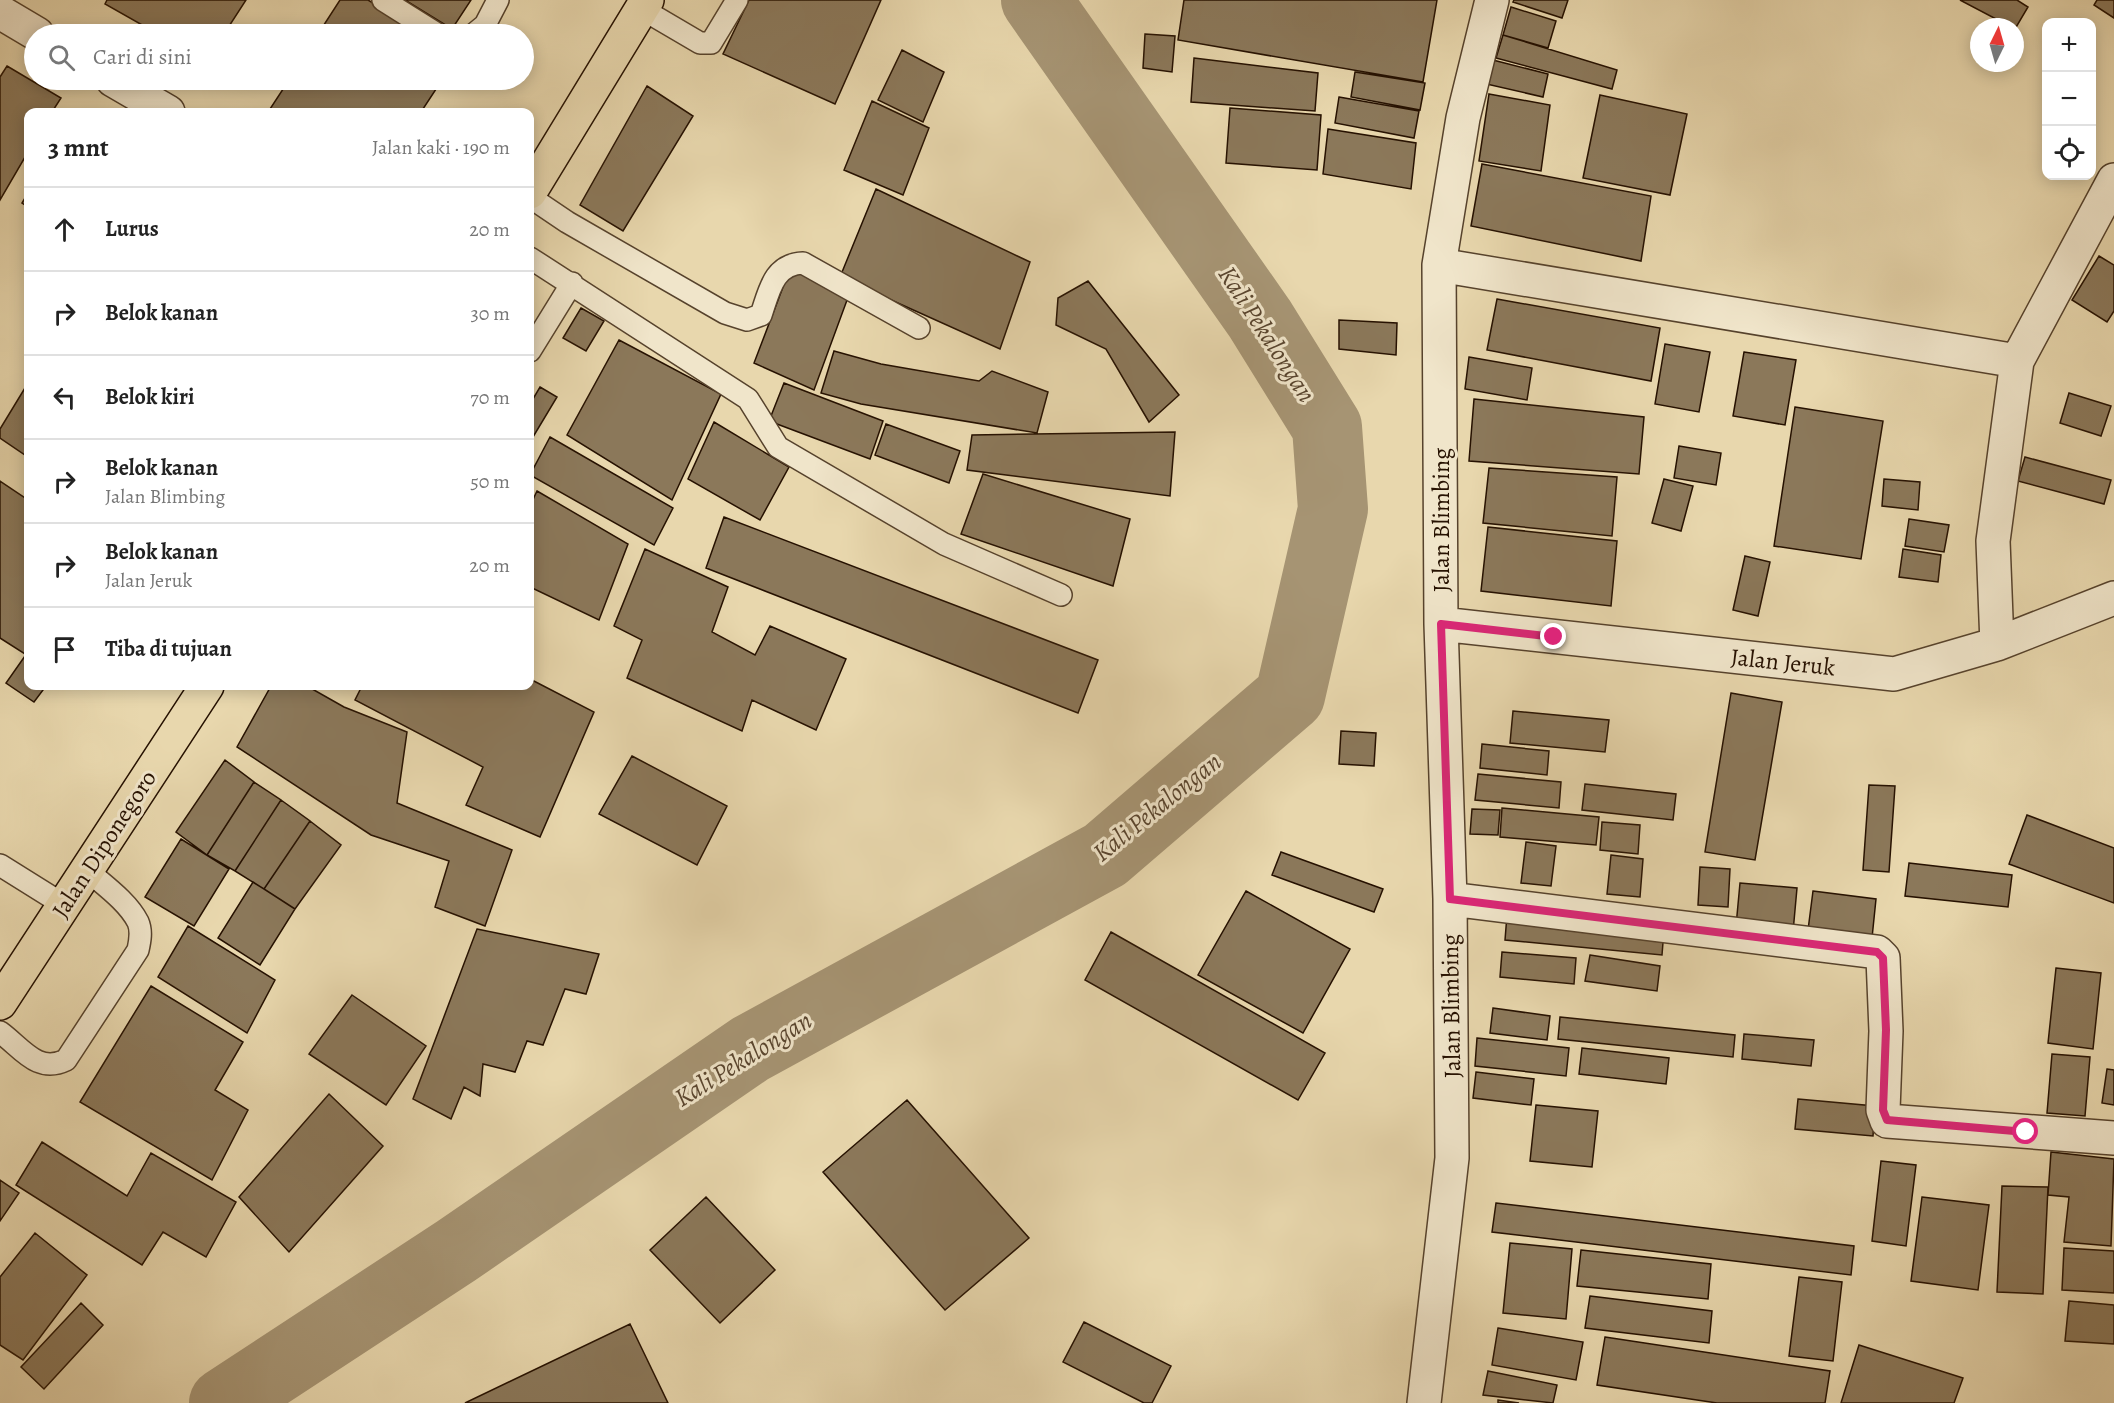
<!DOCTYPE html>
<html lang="id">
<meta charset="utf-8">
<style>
:root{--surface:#fff;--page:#f2f2f2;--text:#222;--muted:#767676;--line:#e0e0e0}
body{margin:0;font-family:Alegreya,serif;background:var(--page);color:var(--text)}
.controls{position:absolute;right:18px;top:18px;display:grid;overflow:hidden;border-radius:12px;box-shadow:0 3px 15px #0003}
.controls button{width:54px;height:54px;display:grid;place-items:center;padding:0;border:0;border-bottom:2px solid var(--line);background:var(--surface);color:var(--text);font:30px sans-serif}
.compass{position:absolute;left:1970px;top:18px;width:54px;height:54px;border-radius:50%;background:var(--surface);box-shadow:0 3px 15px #0003;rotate:5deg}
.stop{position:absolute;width:18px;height:18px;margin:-14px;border:4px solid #db2777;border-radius:50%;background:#fff}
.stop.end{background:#db2777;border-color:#fff;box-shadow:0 2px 6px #0008}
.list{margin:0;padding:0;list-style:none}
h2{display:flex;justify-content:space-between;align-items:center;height:78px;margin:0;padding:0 24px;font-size:26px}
h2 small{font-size:20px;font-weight:400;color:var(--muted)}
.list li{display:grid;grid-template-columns:39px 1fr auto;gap:18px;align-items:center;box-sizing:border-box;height:84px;padding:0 24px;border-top:2px solid var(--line)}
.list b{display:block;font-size:22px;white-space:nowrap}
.list p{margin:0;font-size:20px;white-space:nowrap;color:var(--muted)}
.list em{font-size:20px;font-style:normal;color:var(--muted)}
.icon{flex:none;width:33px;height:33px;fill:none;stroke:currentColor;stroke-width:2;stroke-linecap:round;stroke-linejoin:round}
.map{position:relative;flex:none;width:2114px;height:1403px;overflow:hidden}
.search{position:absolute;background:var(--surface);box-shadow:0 3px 15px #0003;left:24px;top:24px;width:510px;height:66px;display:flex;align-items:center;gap:15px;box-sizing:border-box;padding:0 21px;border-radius:33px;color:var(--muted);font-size:22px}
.panel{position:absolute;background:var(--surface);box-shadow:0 3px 15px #0003;left:24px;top:108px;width:510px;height:582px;border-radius:12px}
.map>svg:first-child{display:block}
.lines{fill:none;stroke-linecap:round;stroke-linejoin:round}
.river{stroke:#a69473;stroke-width:70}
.building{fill:#8b785a;stroke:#261101;stroke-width:1.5}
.lane-casing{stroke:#56422c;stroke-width:24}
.street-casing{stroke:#56422c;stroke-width:36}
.primary-casing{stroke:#261101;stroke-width:36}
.lane{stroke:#f0e5ca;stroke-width:21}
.street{stroke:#f0e5ca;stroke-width:33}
.primary{stroke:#e8d7ad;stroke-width:33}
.route{stroke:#db2777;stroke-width:8}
.labels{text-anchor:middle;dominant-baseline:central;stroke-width:6;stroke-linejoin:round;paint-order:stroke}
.street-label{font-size:24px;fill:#261101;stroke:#f0e5ca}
.water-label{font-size:26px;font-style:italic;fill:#59452f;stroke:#f0e5ca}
</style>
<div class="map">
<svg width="2114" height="1403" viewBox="0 0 2114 1403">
<rect width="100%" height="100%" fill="#e8d7ad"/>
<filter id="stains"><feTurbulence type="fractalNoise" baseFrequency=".00333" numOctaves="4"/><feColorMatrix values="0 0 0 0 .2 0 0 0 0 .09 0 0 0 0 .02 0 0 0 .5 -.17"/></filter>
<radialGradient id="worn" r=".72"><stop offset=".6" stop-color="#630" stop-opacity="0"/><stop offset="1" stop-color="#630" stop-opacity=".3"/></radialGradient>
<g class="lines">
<path class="river" d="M224,1403L456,1251L750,1049L1105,855L1290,696L1333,509L1327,427L1260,319L1036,0"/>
</g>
<path class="building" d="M107,0H246L224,34H158L105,4Z
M340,0H368L424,34H318Z
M405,0H471L452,29Z
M749,0H881L835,104L723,54Z
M1184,0H1437L1423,82L1178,40Z
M1514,0H1568L1562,18L1513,2Z
M1960,0H2017L2028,7L2015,29Z
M2097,0H2114V18L2094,5Z
M1511,7L1556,21L1548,48L1503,35Z
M1145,34L1175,36L1172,72L1143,68Z
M1503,35L1617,70L1612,89L1496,58Z
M902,50L944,72L923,122L878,100Z
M1194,58L1318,73L1315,111L1191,102Z
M1489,59L1548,74L1543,97L1482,83Z
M7,66L61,98L52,112H28V152L0,200V77Z
M1355,72L1425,83L1420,110L1351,97Z
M289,80H442L421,112H268Z
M647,86L693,116L623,231L580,205Z
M1489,94L1550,105L1541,171L1479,161Z
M1600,95L1687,114L1670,195L1583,178Z
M1339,97L1419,111L1414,138L1335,123Z
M872,101L929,128L903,195L844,170Z
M1230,108L1321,115L1317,170L1226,163Z
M1328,129L1416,143L1411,189L1323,174Z
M1482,164L1651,196L1641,261L1471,226Z
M876,189L1030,262L1000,349L840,277Z
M28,193V207L22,203Z
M2099,256L2114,265V311L2107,322L2072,300Z
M791,266L850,292L814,390L754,363Z
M1088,281L1179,395L1149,422L1106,349L1056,325L1058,298Z
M1497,299L1660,328L1651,381L1487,350Z
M581,308L604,321L586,351L563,338Z
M1339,320L1397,323L1396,355L1339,349Z
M619,340L721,394L672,500L567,435Z
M1665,344L1710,352L1699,412L1655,404Z
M834,351L881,364L979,381L992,371L1048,392L1037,433L861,404L821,393Z
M1744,352L1796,360L1785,425L1733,416Z
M1469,357L1532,368L1527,400L1465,389Z
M28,383V457L0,438V429Z
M784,383L883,421L870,459L769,421Z
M540,387L557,397L530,442V404Z
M2069,393L2111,406L2101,436L2060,423Z
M1474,399L1644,417L1639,474L1469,461Z
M1795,407L1883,421L1861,559L1774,546Z
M714,422L789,467L760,520L688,479Z
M886,424L960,451L949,483L875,455Z
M1175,432L1170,496L967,470L972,435Z
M550,437L673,508L654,545L530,475Z
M1679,446L1721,453L1716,485L1674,478Z
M2025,457L2111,480L2104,504L2018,481Z
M1489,468L1617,477L1612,536L1483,523Z
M983,474L1130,519L1113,586L961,534Z
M1664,479L1693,486L1681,531L1652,523Z
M1884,479L1920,482L1918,510L1882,506Z
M0,481L28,500V656L0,638Z
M537,491L628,544L599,620L530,587V506Z
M724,517L1098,660L1078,713L706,568Z
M1909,519L1949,525L1944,552L1905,546Z
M1488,527L1617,541L1611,606L1481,591Z
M645,549L728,587L712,632L755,655L770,626L846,659L816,730L752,700L742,731L627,678L642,640L614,626Z
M1903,549L1941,555L1938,582L1899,577Z
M1745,556L1770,562L1758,616L1733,610Z
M25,656L28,659V686H46L34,702L6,683Z
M530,679L594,712L540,837L466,805L483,767L355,700L362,686H530Z
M271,686H307L344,707L407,732L397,803L512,850L485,926L435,907L449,861L371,835L237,747Z
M1731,693L1782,702L1755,860L1705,852Z
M1513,711L1609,720L1605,752L1510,743Z
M1341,731L1376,733L1374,766L1339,764Z
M1482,744L1549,751L1547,775L1480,768Z
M632,756L727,806L697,865L599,814Z
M225,760L254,782L207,855L176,832Z
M1478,774L1561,782L1559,808L1475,800Z
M254,782L281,800L235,871L207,855Z
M1585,784L1676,794L1673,820L1582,810Z
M1869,785L1895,786L1889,872L1863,870Z
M281,800L310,821L264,889L235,871Z
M1502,808L1599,817L1596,845L1500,837Z
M1472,809L1500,810L1498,835L1470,834Z
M2027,815L2114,848V903L2009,864Z
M310,821L341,845L295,909L264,889Z
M1602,822L1640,825L1638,854L1600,850Z
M181,839L229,869L194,926L145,897Z
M1526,842L1556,846L1551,886L1521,883Z
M1281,852L1383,889L1374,912L1272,875Z
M1611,855L1643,859L1640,897L1607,894Z
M1909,863L2012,875L2008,907L1905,896Z
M1700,867L1730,869L1728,907L1698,905Z
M253,882L295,909L260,965L218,938Z
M1740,883L1797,888L1793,932L1736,926Z
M1246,891L1350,949L1303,1033L1198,975Z
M1813,891L1876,899L1872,938L1808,930Z
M1507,915L1664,930L1662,955L1505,940Z
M188,926L275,980L247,1033L158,977Z
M477,929L599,954L586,994L565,989L543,1045L527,1041L515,1072L483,1064L480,1096L464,1087L451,1119L413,1099Z
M1111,932L1325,1053L1298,1100L1085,980Z
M1502,952L1576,958L1574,984L1500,977Z
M1590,955L1660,966L1657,991L1585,981Z
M2056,968L2101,973L2093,1049L2048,1043Z
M151,986L243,1042L215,1090L248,1110L212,1180L80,1102Z
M352,995L426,1046L386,1105L309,1054Z
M1493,1008L1550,1016L1547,1040L1490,1033Z
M1560,1017L1735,1035L1733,1057L1558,1039Z
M1744,1034L1814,1040L1811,1066L1742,1059Z
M1477,1038L1569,1048L1566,1076L1475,1066Z
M1582,1048L1669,1058L1666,1084L1579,1074Z
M2052,1054L2090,1057L2085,1116L2047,1113Z
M2107,1069L2114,1070V1105L2102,1103Z
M1476,1072L1534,1079L1531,1105L1473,1098Z
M329,1094L383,1146L289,1252L239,1197Z
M1798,1099L1875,1106L1873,1136L1795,1129Z
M907,1100L1029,1238L945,1310L823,1172Z
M1536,1105L1598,1111L1592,1167L1530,1161Z
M42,1142L127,1196L151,1153L236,1202L206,1257L163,1232L142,1265L16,1185Z
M2051,1152L2114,1159L2111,1246L2064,1242L2069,1197L2048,1195Z
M1881,1161L1916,1165L1906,1246L1872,1241Z
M0,1180L19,1193L0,1221Z
M2002,1186L2048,1187L2043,1294L1997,1292Z
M706,1197L775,1270L720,1323L650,1250Z
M1922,1197L1989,1205L1978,1290L1911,1281Z
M1496,1203L1854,1246L1851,1275L1492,1232Z
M35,1233L87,1275L23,1360L0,1345V1277Z
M1510,1243L1572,1249L1566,1319L1503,1313Z
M2064,1248L2114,1251V1293L2062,1290Z
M1581,1250L1711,1264L1708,1299L1577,1286Z
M1799,1277L1842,1282L1833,1361L1789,1356Z
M1590,1296L1712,1311L1709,1343L1585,1328Z
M2069,1301L2114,1305V1344L2065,1341Z
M81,1303L103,1325L44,1389L21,1367Z
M1084,1322L1171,1366L1152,1403H1144L1063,1362Z
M630,1324L668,1403H465Z
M1498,1328L1583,1342L1576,1380L1492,1365Z
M1605,1337L1830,1371L1825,1403H1717L1597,1385Z
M1859,1345L1963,1378L1954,1403H1841Z
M1488,1371L1557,1385L1553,1403L1483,1395Z
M1498,1400L1519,1403H1498Z"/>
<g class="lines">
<g class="lane-casing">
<path id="lane" d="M383,0L437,34
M642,9L700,43H711L737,0
M474,34L485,25L498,0
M530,197L567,222L725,313L747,320L761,315C769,292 773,264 803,263L919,328
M530,258L748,399L778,447L944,544L1061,595
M530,351L572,283
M0,865L64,905
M0,1032C22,1048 37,1074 66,1060L138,950C140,941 142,931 138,922C128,902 104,885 88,871"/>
</g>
<g class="street-casing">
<path id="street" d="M0,12L37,34
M113,80L168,112
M1439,265L2017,361
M1441,624L1894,674L1997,644L2114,598
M1997,644L1993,541L2017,361L2114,180
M1450,899L1877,952L1883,958L1886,1031L1883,1110L1887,1121L2114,1138
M1424,1403L1452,1158L1450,899L1441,624L1439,265L1463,118L1492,0"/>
</g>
<g class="primary-casing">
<path id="primary" d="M530,192L647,0
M0,1003L207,686"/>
</g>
<use href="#lane" class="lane"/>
<use href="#street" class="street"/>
<use href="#primary" class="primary"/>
</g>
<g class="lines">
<path class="route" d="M1554,637L1441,624L1450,899L1877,952L1883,958L1886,1030L1883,1110L1887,1120L2026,1132"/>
</g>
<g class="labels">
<g class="street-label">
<text transform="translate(1441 520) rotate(-90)">Jalan Blimbing</text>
<text transform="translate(1783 662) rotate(6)">Jalan Jeruk</text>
<text transform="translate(104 844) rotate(-57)">Jalan Diponegoro</text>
<text transform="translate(1451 1006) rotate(-91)">Jalan Blimbing</text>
</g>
<g class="water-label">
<text transform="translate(1267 334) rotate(57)">Kali Pekalongan</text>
<text transform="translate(1157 807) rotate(-39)">Kali Pekalongan</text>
<text transform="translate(743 1059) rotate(-32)">Kali Pekalongan</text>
</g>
</g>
<rect width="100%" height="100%" filter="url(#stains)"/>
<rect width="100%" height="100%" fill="url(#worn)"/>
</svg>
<div class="controls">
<button>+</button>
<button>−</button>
<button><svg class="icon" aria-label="locate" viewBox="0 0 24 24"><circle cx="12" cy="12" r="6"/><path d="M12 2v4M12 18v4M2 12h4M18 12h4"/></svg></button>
</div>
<svg class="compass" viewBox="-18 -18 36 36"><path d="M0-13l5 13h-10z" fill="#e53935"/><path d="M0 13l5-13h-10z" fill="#767676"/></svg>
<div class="stop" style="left:2026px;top:1132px"></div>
<div class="stop end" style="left:1554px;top:637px"></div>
<div class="search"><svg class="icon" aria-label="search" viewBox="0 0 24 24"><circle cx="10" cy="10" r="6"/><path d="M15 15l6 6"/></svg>Cari di sini</div>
<section class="panel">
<h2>3 mnt<small>Jalan kaki · 190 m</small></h2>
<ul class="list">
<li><svg class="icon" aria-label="ahead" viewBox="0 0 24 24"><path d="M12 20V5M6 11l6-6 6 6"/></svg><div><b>Lurus</b></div><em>20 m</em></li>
<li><svg class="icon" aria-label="right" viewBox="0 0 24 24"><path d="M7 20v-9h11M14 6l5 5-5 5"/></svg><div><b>Belok kanan</b></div><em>30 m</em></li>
<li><svg class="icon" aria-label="left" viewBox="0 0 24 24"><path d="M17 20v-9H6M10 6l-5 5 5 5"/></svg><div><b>Belok kiri</b></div><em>70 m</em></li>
<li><svg class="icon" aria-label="right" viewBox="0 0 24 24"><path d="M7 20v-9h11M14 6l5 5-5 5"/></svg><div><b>Belok kanan</b><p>Jalan Blimbing</p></div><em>50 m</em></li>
<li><svg class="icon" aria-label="right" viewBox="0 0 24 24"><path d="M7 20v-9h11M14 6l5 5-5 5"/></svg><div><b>Belok kanan</b><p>Jalan Jeruk</p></div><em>20 m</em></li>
<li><svg class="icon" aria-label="arrive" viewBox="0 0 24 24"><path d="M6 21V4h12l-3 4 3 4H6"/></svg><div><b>Tiba di tujuan</b></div></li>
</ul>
</section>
</div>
